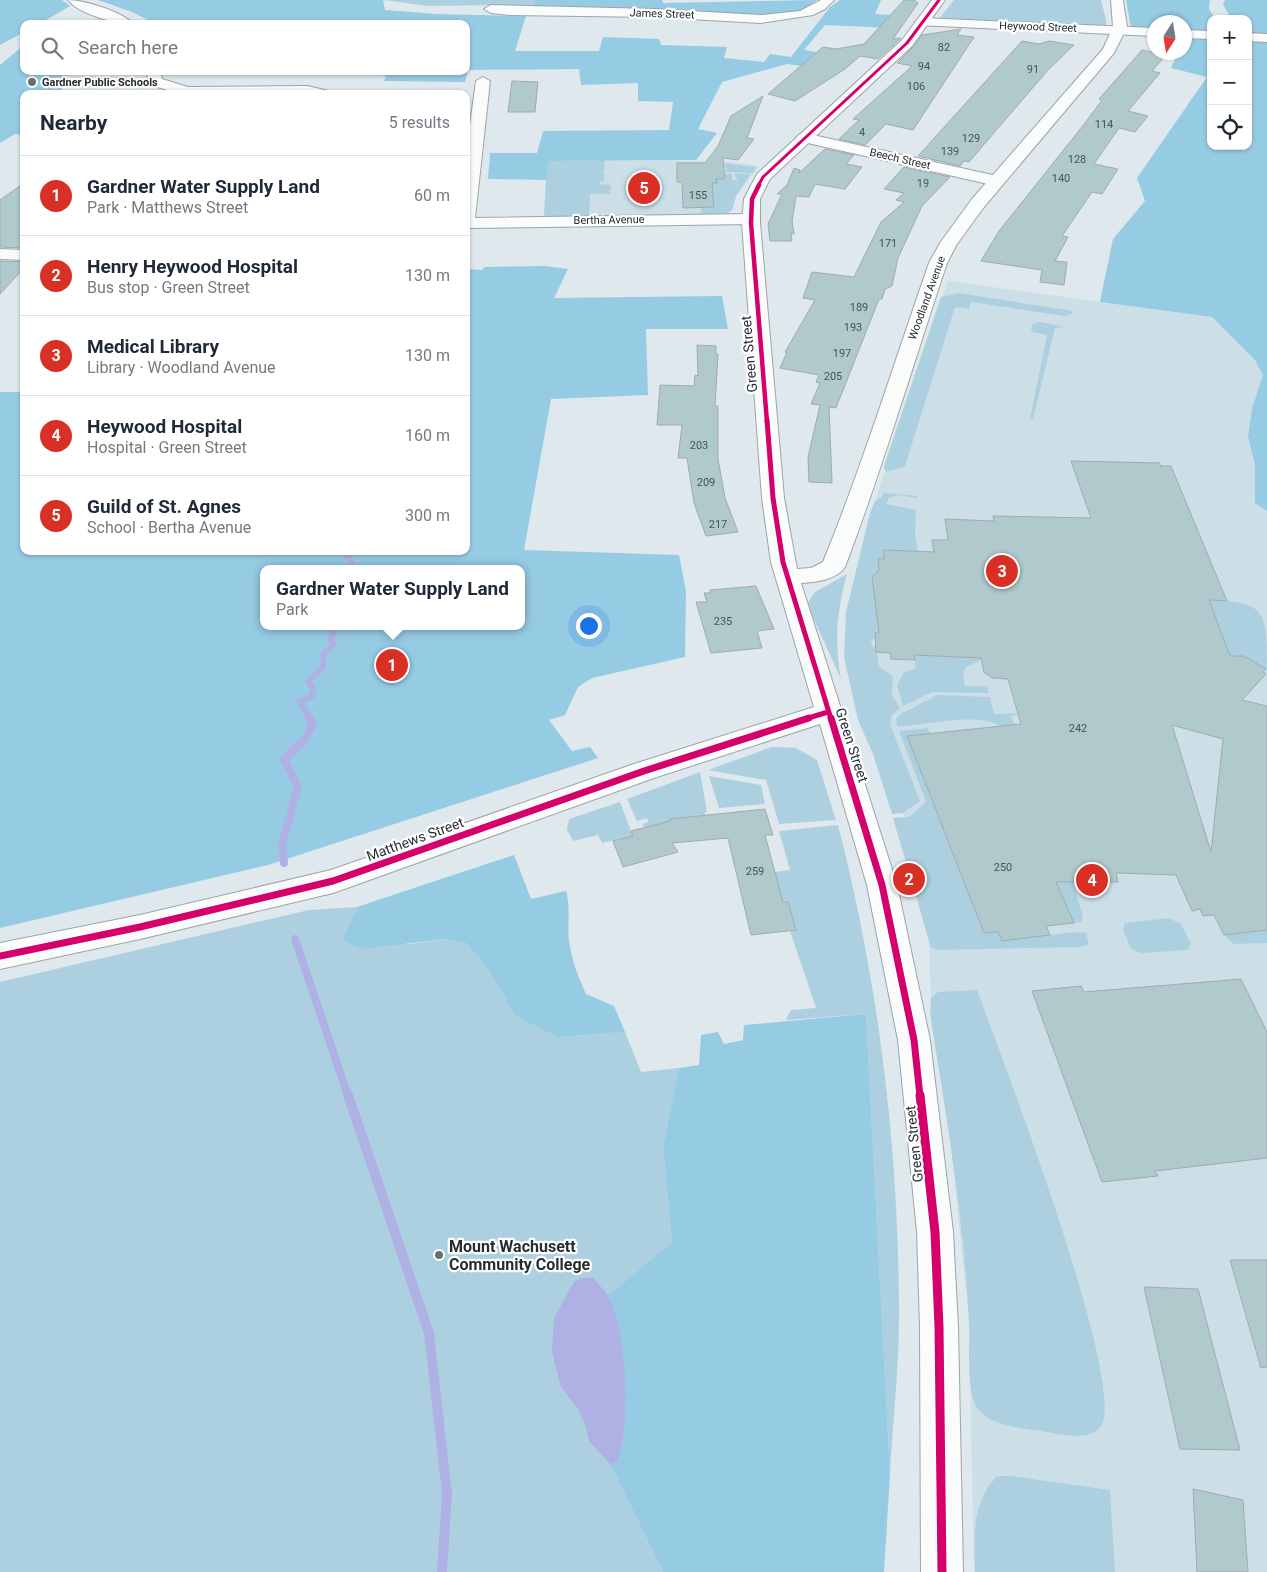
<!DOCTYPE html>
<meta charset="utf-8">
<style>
:root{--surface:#fff;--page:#f6f6f7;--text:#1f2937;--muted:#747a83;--line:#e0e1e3;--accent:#d93025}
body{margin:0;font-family:Roboto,sans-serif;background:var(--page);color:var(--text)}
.controls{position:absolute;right:15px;top:15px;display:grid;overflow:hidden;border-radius:10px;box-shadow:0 1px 4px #0004}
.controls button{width:45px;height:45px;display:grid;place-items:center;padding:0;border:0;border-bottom:1px solid var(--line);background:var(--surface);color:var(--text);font:25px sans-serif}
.compass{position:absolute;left:1147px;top:15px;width:45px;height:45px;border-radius:50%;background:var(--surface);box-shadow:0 1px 4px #0004;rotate:192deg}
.you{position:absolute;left:588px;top:625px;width:18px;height:18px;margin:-12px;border:4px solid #fff;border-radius:50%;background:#1a73e8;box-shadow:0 0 0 8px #1a73e833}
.badge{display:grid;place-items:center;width:32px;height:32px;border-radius:50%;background:var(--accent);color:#fff;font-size:16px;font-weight:700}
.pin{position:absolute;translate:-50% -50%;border:2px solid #fff;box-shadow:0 1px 5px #0006}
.popup{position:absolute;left:260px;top:565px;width:265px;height:65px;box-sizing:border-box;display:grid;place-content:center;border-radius:10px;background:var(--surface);filter:drop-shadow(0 1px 4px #0005);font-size:16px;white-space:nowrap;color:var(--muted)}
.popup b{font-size:19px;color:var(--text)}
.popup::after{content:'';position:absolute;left:50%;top:100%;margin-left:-10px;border:10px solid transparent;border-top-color:var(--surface)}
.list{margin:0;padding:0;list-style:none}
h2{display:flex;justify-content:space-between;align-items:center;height:65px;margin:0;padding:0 20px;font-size:21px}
h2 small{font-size:16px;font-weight:400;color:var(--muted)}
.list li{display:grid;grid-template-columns:32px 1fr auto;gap:15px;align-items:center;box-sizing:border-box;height:80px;padding:0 20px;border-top:1px solid var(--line)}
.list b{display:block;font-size:19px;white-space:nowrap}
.list p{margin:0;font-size:16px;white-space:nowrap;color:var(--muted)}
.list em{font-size:16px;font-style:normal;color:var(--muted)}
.icon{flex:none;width:28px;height:28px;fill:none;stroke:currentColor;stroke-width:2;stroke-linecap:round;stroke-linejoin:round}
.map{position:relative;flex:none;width:1267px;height:1572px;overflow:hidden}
.search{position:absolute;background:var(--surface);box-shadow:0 1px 4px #0004;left:20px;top:20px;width:450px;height:55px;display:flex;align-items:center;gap:12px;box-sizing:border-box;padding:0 18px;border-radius:10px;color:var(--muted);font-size:19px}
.panel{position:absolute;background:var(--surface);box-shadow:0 1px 4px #0004;left:20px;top:90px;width:450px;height:465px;border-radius:10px}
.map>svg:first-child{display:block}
.built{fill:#ccdfe7}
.green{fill:#add0e1}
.forest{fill:#96cbe4;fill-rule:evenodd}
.water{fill:#afb1e5}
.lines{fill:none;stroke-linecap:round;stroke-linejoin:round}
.stream-far2{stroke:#afb1e5;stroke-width:6}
.stream-far1{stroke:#afb1e5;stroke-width:8}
.stream{stroke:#afb1e5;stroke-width:10}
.building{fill:#afc9cd;stroke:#a3aaad;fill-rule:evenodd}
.minor-casing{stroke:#9da4a8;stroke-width:2}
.tertiary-casing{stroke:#9da4a8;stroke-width:2}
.minor{fill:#fafcfc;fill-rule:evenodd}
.tertiary{fill:#fafcfc;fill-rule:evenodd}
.cycleway-far4-casing{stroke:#fff;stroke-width:5}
.cycleway-far3-casing{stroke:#fff;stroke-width:6}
.cycleway-far2-casing{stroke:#fff;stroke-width:8}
.cycleway-far1-casing{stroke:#fff;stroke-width:10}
.cycleway-casing{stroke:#fff;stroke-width:12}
.cycleway-far4{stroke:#d6006c;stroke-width:3}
.cycleway-far3{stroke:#d6006c;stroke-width:4.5}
.cycleway-far2{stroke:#d6006c;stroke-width:5}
.cycleway-far1{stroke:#d6006c;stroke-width:7}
.cycleway{stroke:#d6006c;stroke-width:9}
.poi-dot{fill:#666e72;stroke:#fff;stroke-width:2}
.labels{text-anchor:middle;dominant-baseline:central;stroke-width:4.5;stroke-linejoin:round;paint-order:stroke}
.far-street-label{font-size:11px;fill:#262c30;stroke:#fff}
.number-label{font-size:11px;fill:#485357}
.far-poi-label{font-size:11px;font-weight:bold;fill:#262c30;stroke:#fff;text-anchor:start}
.street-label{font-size:14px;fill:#262c30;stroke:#fff}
.near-poi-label{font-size:16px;font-weight:bold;fill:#262c30;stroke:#fff;text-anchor:start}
</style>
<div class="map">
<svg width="1267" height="1572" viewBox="0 0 1267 1572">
<rect width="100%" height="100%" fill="#dee8ed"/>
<path class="built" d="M547,161H725L759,166L736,196L732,210L726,214L544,217Z
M948,281L1212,317L1255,360L1263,375L1252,408L1248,437L1255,465V503L1267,511V1572H974L969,1320L950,1137L932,1029L929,944L903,813L847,636L875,526V501Z"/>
<path class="green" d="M384,0H535L534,9L502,5L428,6Z
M954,0H1101L1106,20V28L938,20Z
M605,160L604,171L601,172L604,173V181H600L599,184L611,185L610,194H590L589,215L603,216L544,217L547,161Z
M723,163L757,167L753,173L724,172L727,169Z
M724,174H732V180H738L734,174H751L736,196L732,210L726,214L701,215V206H714L712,183H717L716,179Z
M959,293L1073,311L1072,314L1064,316L971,302L969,309L955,307L905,466L887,472L884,469L885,463L941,297Z
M1040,322L1065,327L1055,328L1033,419H1030L1047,335L1031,332L1032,324Z
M886,493L917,496V498L897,495L889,498L886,504L916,510L915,532L918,552L884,550V559L879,558V633H874L875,639H871L872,646L876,647L879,667L893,676L892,695L900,708L892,715L890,724L920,801L903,813L892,814L873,754L858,720L844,657L846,612L870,513L875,501L883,496L882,494Z
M847,574C837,610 834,643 841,679L807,604L815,592Z
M1209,600C1267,602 1267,611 1267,670L1244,656H1230Z
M988,651L981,660L966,667L963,673L965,686H987L989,693L932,692L903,706L897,685L904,672L916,668L914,655L956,657Z
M937,695L990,697L994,714L1018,713V715L1011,716L1018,736C1010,732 1002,726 994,723C970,714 923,725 897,727L896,719L901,714Z
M928,728L931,734L907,737L984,933C1007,931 1029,936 1051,935C1063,934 1073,931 1086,933L1089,945L1079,947L939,950L931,948L893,818L909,817L926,802L899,731Z
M772,747L796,748L817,760L836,820L779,824L766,780L708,770Z
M700,772L707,812H705V815L670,819L674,834L645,832L643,824L648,822L647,818L637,821L627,799Z
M709,776L761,785L765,804L719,808Z
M620,802L633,836L602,843L598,835L573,841L567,830L569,819Z
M1023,810L1052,812L1083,917L1081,922L1074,923Z
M838,825C879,984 899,1151 899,1315C899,1367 893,1421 890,1473L866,1014L786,1020L791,1010L816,1008L790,931L796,929L788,902H783L775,872L790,870L779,831Z
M357,907L342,940L410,944L445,939L466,943L558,1037L625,1032L641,1072L679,1068L663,1145L672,1242L608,1297L561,1387L578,1409L585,1424L589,1441L610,1464L663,1572H0V982L309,910Z
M1169,918L1181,924L1191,944L1188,950L1141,953L1131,949L1123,929L1125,923Z
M1267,930V943L1234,944L1224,935Z
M977,990C999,1050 1128,1385 1101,1426C1089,1444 1052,1432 1034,1430C1015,1427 988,1425 976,1406C966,1389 970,1344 969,1323C964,1218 946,1115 930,1012L931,998L938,992Z
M997,1476H1011L1110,1490L1115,1572H975C975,1534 970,1506 997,1476Z"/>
<path class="forest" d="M0,0H62L70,6L39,24H24V32L0,45Z
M98,0H383L385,10L436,14L526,16L515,51H599L603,37L659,39L661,45L727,47L724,58L764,62L770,54L791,57L830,7L840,0H881L875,14L891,15L893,28L825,25L804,50L836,55L822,69L787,64L722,82L698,129L717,133L696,160L548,161L547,180L488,179L490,153H537L543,131L669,130L673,102L638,101V83L581,85L579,69L468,70L465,82L384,81L386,76L360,71H466V24H156L132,12Z
M535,0H662L663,3L817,0L800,11L779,15L534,9Z
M1126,0H1210L1209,9L1215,19H1211V32L1185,31L1184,22H1154V30L1131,28Z
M1225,0H1267V34L1248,33V19H1232L1223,5Z
M1186,35L1211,36V146H1248V38L1267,39V511L1255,503V465L1248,437L1252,408L1263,375L1255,360L1212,317L1100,302L1113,239L1145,201L1137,178L1207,77L1171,68L1178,53L1184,52Z
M24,45V71H68L60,94H24V135L15,134L0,143V65Z
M544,266L568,269L554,298L722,296L728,329H646L648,395L551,399L524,550L679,555L686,591L685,657L592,678L578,687L565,715L549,720L572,751L590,747L598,758L268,865L0,928V392H24V551H466V269L482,270L485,267ZM263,569H521V626H263Z
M514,855L531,899L566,891C571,911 567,923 569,941C572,960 578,977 586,994L614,1006L625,1032L558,1037L516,1016L486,965L466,943L445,939L361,949L342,940L357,907Z
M866,1014L890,1473L884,1572H663L610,1464L589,1441L585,1424L578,1409L561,1387L552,1352L554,1318L574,1282L582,1278H593L608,1296L672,1242L663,1145L679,1068L699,1065L701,1035L718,1032L724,1044L743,1040L744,1025Z"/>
<path class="water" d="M582,1278H593C598,1284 604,1289 608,1296C627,1331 632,1426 617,1463L610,1464L589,1441L585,1424L578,1409L561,1387L552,1352L554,1318L574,1282Z"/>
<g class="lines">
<path class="stream-far2" d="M349,569L352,563L346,555L352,551
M310,719L300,702L312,696L313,688L308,681C317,673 327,668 323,655L334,643L330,639L337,626"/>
<path class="stream-far1" d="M284,863L282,844L298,787L284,759L306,738L313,724L309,718
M295,939L348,1096"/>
<path class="stream" d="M348,1095L429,1333L447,1494L442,1572"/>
</g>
<path class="building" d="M904,0H914L918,3L893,39L901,38L878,59L860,56L845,69L795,101L768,94L823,47L836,49L864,44Z
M961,29L957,35L974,37L913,130L886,124L865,145L839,139L859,120L853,119L912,66L897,63L913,47L922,35Z
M1022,41L1039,44L1050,41L1074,45L1048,70L969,162L964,161L960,166L918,156Z
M1142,50L1166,55L1152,71L1160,73L1128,111L1148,116L1135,132L1119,128L1094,164L1118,169L1102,194L1092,192L1062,236L1068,237L1055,261L1067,262L1064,285L1040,282L1042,270L981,261L999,231L1085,123L1102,100L1099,99Z
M512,81L538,82L535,112H508Z
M763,96L747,138L754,139L738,160L723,158L725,179H716L717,183H712L714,207L683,208L682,182H677V163H705L718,146L731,116Z
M825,149L854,155L846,164L862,167L845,189L815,184L809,197L796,196L792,221L794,234H791L792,241H770L768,224L782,194H777L787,185L794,168L800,170L799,173Z
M904,167L950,177L922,206L898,258L892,286L885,289L882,299H879L836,408L829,407L832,483L809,482L808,457L820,405L811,404L820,383L816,382L819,375L780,368L787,352H785L815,300L803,298L812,272L854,277L881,222L904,202L896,200L904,193L884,189Z
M24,183V248L0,247V200Z
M0,261L24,262V268L0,294Z
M697,345L716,346V354H718L715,406H718V459L725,498L738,532L706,536L694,503L687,458H678L682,425H657L660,385L694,386L695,375L698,376Z
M1071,461L1160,463V466H1171L1227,601L1209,600L1230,656H1244L1266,669L1263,672L1266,674L1242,700L1267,706V930L1224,935L1214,915L1203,916L1200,909L1192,911L1176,875L1116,873L1118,882H1056L1074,923L1046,926L1050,935L1002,941L998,932L984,933L907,736L1021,724L1008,679L992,678L984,672L981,658L914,655L915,660L891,659L890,653L876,652L875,633H879L872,577L879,570L878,558L884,559V550L934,552L932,540H948L945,519L994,521L993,516L1091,518ZM1172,725L1223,739L1211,852Z
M756,586L774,629L757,631L762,648L711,653L696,602H707L704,593H710V590Z
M765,809L773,835H765L783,902H788L796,930L751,935L728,838L672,843L678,852L623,867L613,841L633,836L631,831L670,821V819Z
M1241,979L1267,1032V1158L1155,1171L1158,1176L1102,1182L1032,991L1081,986L1084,992Z
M1230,1260H1267V1367L1261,1368Z
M1144,1287L1198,1289L1240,1450L1180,1449Z
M1193,1489L1243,1500L1248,1572H1197Z"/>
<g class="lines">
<g class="minor-casing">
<path id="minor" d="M68,0C83,0 122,11 133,24C115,24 79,14 68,0Z
M821,0H834L825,9L813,15L761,23L654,17L511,15L491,13L484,9L491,5L654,9L761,15L800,11Z
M922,18L1154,28V36L917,25L915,22Z
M1184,30L1211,31V39L1184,38Z
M1248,33L1267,34V42L1248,41Z
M146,71H160L162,79L188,87L307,86L329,91L331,94H182L150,85Z
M483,77L490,81L475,218L751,214L757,215L760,219L757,223L751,224L466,228V155L476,81Z
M804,133L997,176L1005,181L997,186L799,141L796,138L799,135Z
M0,249L24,250V260L0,259Z"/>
</g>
<g class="tertiary-casing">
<path id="tertiary" d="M932,0H945L912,46L770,179L760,199V223L784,498L797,569L811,568L823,562C863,464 894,363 929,263L940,243L972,199L1103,49L1113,27L1111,0H1123L1127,27L1114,53L984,207L957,244L947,263C913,364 883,467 845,567C836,580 816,582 801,583L897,885L930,1040L953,1232L958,1327L963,1572H921L920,1327L917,1232L898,1040L867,885L820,724L654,778L333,893L140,939L0,969V943L140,915L331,870L634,764L814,707L771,562L762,498L742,223L744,199L757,174L902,40Z"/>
</g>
<use href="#minor" class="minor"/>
<use href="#tertiary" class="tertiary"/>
<g class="cycleway-far4-casing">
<path id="cycleway-far4" d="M758,186L763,177L907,43L939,0"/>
</g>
<g class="cycleway-far3-casing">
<path id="cycleway-far3" d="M759,185L752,199L751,223L767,422"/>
</g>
<g class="cycleway-far2-casing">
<path id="cycleway-far2" d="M767,420L773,498L783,562L831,719
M805,719L828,712"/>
</g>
<g class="cycleway-far1-casing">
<path id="cycleway-far1" d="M831,718L882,885L914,1040L920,1096
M0,956L140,927L333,881L644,771L809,718"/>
</g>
<g class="cycleway-casing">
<path id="cycleway" d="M920,1095L935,1232L939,1327L942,1572"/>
</g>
<use href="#cycleway-far4" class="cycleway-far4"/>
<use href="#cycleway-far3" class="cycleway-far3"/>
<use href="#cycleway-far2" class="cycleway-far2"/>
<use href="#cycleway-far1" class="cycleway-far1"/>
<use href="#cycleway" class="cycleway"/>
</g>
<g class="poi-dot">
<circle cx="32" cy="82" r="5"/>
<circle cx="439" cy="1255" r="5"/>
</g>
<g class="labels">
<g class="far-street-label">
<text transform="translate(662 14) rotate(2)">James Street</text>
<text transform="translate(1038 27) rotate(2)">Heywood Street</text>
<text transform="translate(900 159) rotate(13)">Beech Street</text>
<text transform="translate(609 220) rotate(-1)">Bertha Avenue</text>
<text transform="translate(927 298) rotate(-70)">Woodland Avenue</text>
</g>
<g class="number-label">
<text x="944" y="47">82</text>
<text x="924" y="66">94</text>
<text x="1033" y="69">91</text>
<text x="916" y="86">106</text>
<text x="1104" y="124">114</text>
<text x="862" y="132">4</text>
<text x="971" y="138">129</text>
<text x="950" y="151">139</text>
<text x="1077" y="159">128</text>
<text x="1061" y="178">140</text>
<text x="923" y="183">19</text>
<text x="698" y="195">155</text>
<text x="888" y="243">171</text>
<text x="859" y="307">189</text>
<text x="853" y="327">193</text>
<text x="842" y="353">197</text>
<text x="833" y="376">205</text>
<text x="699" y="445">203</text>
<text x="706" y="482">209</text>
<text x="718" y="524">217</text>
<text x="723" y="621">235</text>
<text x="1078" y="728">242</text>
<text x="1003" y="867">250</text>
<text x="755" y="871">259</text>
</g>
<g class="far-poi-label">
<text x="42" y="82">Gardner Public Schools</text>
</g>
<g class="street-label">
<text transform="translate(749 354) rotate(-95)">Green Street</text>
<text transform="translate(852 745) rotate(72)">Green Street</text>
<text transform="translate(415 839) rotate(-20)">Matthews Street</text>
<text transform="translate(914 1144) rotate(-96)">Green Street</text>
</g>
<g class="near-poi-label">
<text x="449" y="1246">Mount Wachusett<tspan x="449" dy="18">Community College</tspan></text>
</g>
</g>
</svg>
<div class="controls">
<button>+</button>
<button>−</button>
<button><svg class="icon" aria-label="locate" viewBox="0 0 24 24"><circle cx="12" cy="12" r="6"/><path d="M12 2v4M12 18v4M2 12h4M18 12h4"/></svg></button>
</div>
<svg class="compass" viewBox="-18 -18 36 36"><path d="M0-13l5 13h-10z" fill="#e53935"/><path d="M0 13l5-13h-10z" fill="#747a83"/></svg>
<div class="you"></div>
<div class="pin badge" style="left:392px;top:665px">1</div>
<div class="popup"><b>Gardner Water Supply Land</b>Park</div>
<div class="pin badge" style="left:909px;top:879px">2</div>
<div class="pin badge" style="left:1002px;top:571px">3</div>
<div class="pin badge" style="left:1092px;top:880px">4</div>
<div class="pin badge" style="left:644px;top:188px">5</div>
<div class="search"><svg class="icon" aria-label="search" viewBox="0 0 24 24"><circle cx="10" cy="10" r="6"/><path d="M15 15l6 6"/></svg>Search here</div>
<section class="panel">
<h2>Nearby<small>5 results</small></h2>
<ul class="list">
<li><span class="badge">1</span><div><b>Gardner Water Supply Land</b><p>Park · Matthews Street</p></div><em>60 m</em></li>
<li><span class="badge">2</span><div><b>Henry Heywood Hospital</b><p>Bus stop · Green Street</p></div><em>130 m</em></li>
<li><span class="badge">3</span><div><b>Medical Library</b><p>Library · Woodland Avenue</p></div><em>130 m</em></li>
<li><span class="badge">4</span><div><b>Heywood Hospital</b><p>Hospital · Green Street</p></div><em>160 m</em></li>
<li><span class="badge">5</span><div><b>Guild of St. Agnes</b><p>School · Bertha Avenue</p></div><em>300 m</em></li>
</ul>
</section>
</div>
